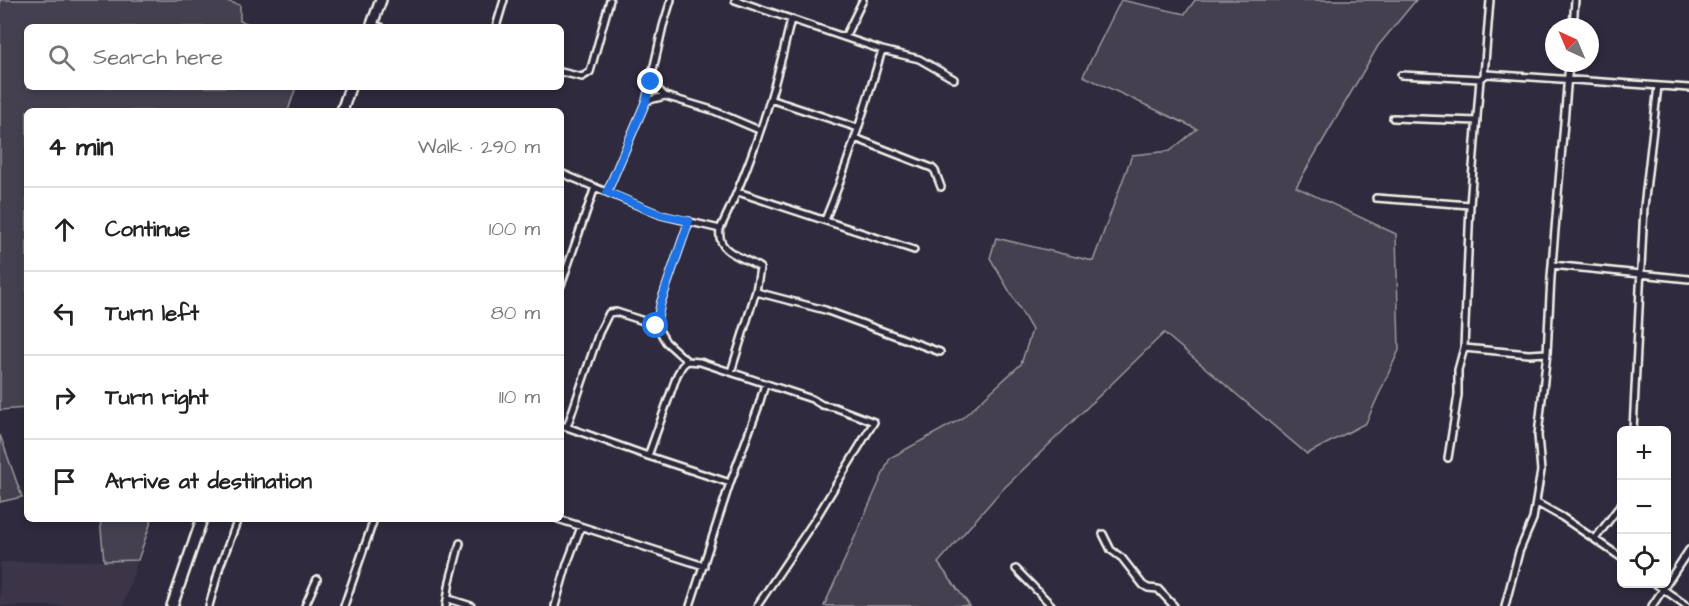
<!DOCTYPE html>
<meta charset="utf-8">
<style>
:root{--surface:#fff;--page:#f6f6f6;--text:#222;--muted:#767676;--line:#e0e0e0}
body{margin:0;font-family:"Architects Daughter",sans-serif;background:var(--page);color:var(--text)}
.controls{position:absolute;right:18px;bottom:18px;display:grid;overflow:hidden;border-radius:9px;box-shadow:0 3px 9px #0003}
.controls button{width:54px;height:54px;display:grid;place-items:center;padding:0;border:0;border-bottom:2px solid var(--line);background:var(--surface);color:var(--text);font:30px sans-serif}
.compass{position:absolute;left:1545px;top:18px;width:54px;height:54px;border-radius:50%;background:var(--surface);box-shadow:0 3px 9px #0003;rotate:316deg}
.stop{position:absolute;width:18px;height:18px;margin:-14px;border:4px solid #1a73e8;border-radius:50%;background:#fff}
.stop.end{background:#1a73e8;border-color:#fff;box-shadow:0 2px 6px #0008}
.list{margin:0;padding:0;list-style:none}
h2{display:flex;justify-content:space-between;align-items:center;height:78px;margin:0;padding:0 24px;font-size:26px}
h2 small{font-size:20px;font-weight:400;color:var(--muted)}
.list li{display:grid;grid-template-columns:39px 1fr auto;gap:18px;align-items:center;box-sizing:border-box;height:84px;padding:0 24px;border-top:2px solid var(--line)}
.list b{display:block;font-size:22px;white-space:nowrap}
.list em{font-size:20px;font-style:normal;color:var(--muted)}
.icon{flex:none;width:33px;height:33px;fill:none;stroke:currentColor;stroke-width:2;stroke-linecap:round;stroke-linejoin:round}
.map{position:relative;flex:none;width:1689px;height:606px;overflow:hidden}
.search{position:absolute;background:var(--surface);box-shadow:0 3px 9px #0003;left:24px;top:24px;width:540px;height:66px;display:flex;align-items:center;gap:15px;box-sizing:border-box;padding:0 21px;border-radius:9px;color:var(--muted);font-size:22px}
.panel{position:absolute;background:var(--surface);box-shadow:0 3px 9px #0003;left:24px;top:108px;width:540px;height:414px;border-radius:9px}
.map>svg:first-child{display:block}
.built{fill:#3b3647}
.green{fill:#454050;stroke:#9c989c;stroke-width:1.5}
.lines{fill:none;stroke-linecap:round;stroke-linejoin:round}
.street-casing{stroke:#f4f1e8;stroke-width:10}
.primary-casing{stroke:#f4f1e8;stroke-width:14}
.street{stroke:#2f2a3d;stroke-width:5}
.primary{stroke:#2f2a3d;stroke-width:9}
.route{stroke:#1a73e8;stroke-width:8}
</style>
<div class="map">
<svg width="1689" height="606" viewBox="0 0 1689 606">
<rect width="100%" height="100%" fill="#2f2a3d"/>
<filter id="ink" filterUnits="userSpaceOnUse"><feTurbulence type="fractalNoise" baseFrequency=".0167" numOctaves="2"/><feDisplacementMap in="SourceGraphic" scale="12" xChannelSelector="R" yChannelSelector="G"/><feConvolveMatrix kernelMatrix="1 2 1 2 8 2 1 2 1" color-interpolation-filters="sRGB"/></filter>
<g filter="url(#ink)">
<path class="built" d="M138,560L123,606H0V562Z"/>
<path class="green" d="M0,0H223L240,5V21L262,27H27V87H296L288,111H27V408L0,410Z
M1121,0L1185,14L1195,0H1416L1378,46L1296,187L1396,234L1399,350L1366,423L1307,454L1164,333L1000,492L938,563L970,606H824L890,458L961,419L1021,364L1032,330L990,258L996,238L1093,261L1132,155L1170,151L1197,129L1083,76Z
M0,435L22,497L0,502Z
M100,519H152L138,560L104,561Z"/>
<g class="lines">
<g class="street-casing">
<path id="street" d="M735,0L882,50L919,59L954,79
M791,19C775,91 753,162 720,229C716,254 744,256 760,268L756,291L760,293L825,310L940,352
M372,24L381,27
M496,27L504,0
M1573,27L1575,0
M845,37L863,0
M561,72L582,77L590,72L610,0
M1401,75L1480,79
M1484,75L1490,0
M651,82L665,96
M770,99L858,128
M646,101L665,96L712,110L759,130
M1393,118L1477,121
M855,138L932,168L935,171L941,187
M561,173L661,215L720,229
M607,192L646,101L663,26L671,0
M738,192L914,250
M1376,198L1470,205
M825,220C848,165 865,107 882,50
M1552,265L1689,279
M561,285L595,187
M1464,348L1470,205L1480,79L1487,74L1689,88
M687,361L666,342L656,325L661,302L689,221
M731,372L756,291
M561,425L648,456L730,483
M567,427L599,333L609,313L616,312L656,325
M1633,430L1644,207L1658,86
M648,456L677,375L682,366L687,361L700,362L812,399L822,405L834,407L874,422L816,518L757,606
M1448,458L1458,395V370L1464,348L1529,354L1547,353
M1537,503L1562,517L1622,558
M558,519L704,566
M1103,534L1111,550L1122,558L1143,585L1148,588L1158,589L1174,606
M1595,539L1622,503
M1016,569L1052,606
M1656,584L1687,606
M449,599L471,606
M209,606L220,566L238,519
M305,606L317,579
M344,606L374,519
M446,606L450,581L460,543
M555,606L567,564L581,527
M690,606L730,483L758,408L765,384
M1505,606L1519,552L1533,519L1541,471L1538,435L1547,353L1551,277L1569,63
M1652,606L1689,550"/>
</g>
<g class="primary-casing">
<path id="primary" d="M371,27L381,0
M342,111L350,87
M172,606L202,519"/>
</g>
<use href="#street" class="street"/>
<use href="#primary" class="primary"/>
</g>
</g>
<g class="lines" filter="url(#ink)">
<path class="route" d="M651,82L646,101L607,192L661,215L689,221L661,302L656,326"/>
</g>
</svg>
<div class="controls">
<button>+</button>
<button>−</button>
<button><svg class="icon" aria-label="locate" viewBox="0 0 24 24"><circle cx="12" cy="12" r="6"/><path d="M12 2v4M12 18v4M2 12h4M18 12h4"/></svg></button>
</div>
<svg class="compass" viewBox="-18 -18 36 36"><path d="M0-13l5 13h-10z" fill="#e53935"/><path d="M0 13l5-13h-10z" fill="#767676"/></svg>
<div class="stop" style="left:656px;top:326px"></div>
<div class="stop end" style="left:651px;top:82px"></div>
<div class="search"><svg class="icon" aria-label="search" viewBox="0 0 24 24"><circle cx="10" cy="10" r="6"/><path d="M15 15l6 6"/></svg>Search here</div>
<section class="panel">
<h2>4 min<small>Walk · 290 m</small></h2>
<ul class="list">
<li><svg class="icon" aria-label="ahead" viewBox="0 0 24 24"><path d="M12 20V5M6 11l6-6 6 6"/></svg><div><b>Continue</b></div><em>100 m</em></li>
<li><svg class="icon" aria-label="left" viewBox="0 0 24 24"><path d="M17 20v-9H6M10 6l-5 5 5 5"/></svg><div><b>Turn left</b></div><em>80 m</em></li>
<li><svg class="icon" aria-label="right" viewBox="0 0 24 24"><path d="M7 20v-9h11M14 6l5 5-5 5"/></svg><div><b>Turn right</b></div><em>110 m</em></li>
<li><svg class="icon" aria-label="arrive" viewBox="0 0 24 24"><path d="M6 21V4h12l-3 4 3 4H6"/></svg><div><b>Arrive at destination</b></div></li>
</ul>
</section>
</div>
